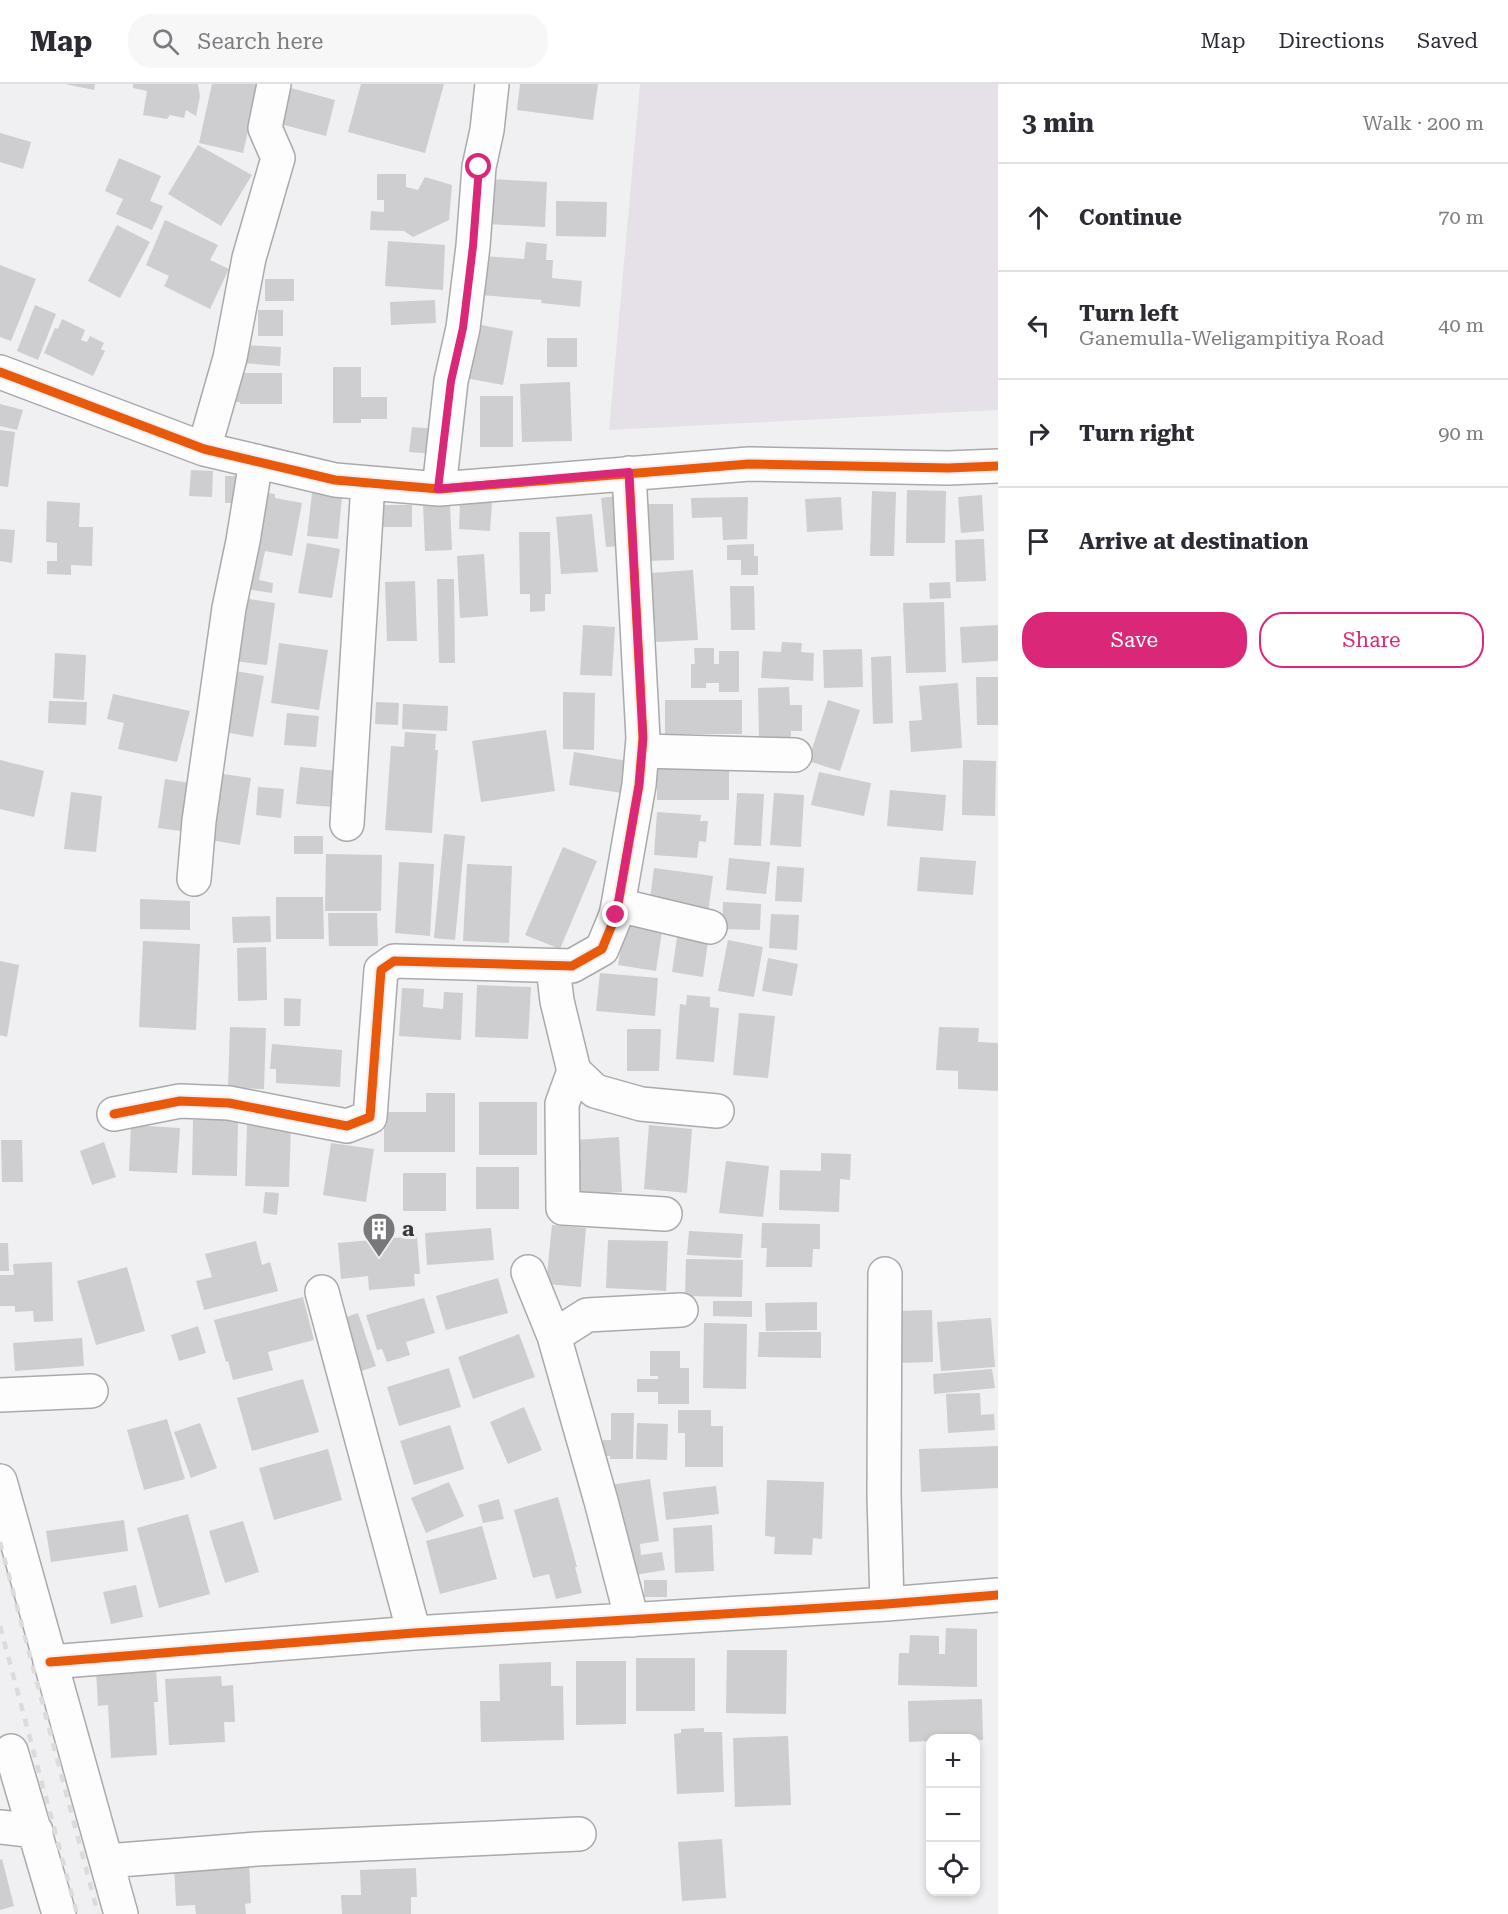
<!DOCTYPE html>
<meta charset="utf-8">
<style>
:root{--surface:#fff;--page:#f7f7f7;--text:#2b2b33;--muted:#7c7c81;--line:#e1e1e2;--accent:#db2777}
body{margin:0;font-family:"Roboto Serif",serif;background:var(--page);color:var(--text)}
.controls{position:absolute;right:18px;bottom:18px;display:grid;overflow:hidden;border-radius:12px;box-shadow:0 3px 9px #0003}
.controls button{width:54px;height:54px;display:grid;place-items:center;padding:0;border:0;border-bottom:2px solid var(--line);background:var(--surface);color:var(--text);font:30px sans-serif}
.stop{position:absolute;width:18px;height:18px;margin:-14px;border:4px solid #db2777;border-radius:50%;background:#fff}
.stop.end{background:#db2777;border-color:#fff;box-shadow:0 2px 6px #0008}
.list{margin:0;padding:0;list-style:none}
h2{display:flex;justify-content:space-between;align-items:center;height:78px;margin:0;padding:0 24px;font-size:26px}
h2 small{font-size:20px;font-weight:400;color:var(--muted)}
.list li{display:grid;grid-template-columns:39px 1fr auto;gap:18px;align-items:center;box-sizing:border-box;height:108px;padding:0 24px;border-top:2px solid var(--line)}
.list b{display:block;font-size:22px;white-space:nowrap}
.list p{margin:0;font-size:20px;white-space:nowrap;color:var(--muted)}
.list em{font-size:20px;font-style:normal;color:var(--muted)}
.actions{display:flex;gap:12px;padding:18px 24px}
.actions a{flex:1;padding:14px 0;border:2px solid var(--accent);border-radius:24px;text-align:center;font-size:21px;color:var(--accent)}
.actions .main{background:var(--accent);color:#fff}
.icon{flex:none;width:33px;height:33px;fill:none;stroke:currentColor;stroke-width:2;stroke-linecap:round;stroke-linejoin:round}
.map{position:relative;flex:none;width:998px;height:1830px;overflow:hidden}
header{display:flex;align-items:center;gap:36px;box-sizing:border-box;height:84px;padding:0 30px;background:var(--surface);border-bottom:2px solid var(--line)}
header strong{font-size:28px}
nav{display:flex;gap:33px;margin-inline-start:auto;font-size:21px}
.search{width:420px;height:54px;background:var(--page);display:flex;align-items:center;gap:15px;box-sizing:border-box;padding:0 21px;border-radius:24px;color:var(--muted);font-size:22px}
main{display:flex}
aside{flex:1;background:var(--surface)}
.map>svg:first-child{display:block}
.built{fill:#e6e1e8}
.building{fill:#cecdcf}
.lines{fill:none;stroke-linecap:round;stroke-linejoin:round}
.minor-casing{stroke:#aaa9ab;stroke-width:36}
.minor{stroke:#fdfdfd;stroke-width:33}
.rail{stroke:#dbdbdc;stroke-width:4.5;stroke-dasharray:8 8;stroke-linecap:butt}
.cycleway-casing{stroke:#f1eef2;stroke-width:13}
.cycleway{stroke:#e8590c;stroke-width:9}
.route{stroke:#db2777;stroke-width:8}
.labels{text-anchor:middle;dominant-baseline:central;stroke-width:6;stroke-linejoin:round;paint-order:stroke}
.poi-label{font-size:21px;font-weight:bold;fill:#373638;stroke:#f1eef2;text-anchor:start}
</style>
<header>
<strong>Map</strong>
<div class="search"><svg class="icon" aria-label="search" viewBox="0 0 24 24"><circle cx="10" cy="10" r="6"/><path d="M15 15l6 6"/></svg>Search here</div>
<nav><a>Map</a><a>Directions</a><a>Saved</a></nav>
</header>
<main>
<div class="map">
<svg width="998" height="1830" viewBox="0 0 998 1830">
<rect width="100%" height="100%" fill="#f0eff1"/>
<path class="built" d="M640,0H998V326L609,346Z"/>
<path class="building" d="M65,0H95L94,6Z
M133,0H198L200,12L196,32L186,26L184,34L170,31L167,35L143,31L147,7L133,4Z
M212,0H259L243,69L199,59Z
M361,0H444L425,69L348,48Z
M520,0H598L593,36L517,26Z
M287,3L335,16L326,52L277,39Z
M0,49L31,58L23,85L0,78Z
M198,61L252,91L221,142L168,110Z
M119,74L161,92L150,117L163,122L152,146L116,130L123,115L105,107Z
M377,90H406V103L418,106L425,93L452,101L449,136L413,153L404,147L370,146L371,127L384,128V116H377Z
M491,95L547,98L545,143L488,140Z
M556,117L607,118L606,153L556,152Z
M165,136L218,161L210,176L229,185L210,225L164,202L169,192L146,181Z
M117,141L150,158L120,214L88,197Z
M388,157L445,161L443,206L385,202Z
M526,158L547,160L546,176H553L552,194L582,197L580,223L541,219L542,216L481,211L484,172L524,175Z
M0,181L36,195L11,257L0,253Z
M265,195H294V217H265Z
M435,216L436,239L391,241L390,218Z
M35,221L56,230L38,276L17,267Z
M258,226H283V252H258Z
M62,235L85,246L81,256L87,258L90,252L104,259L101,265L105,267L93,292L44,269L55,244L58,245Z
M476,240L513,247L503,301L465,294Z
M547,254H577V283H547Z
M244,261L281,263L280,282L243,279Z
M333,283H361V313H387V335H361V339H333Z
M240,289H282V320H240V318H230V302H240Z
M570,298L572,357L522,358L520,300Z
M480,312H513V363H480Z
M0,320L23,326L17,346L0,342Z
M412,343L437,345L435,370L409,368Z
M0,346L15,348L8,403L0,402Z
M191,386L213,387L212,413L189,412Z
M225,392H242V419H225Z
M907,406L946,407L945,459H906Z
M872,407L896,408L894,472H870Z
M258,408L275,410V414L302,419L292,472L265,467L259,496L273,499L272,509L240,504Z
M312,409L342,412L338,455L307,452Z
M982,411L984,447L961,449L958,413Z
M618,412L624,462L606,463L601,414Z
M748,413L747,455L723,456L722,433L692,434L691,414Z
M841,413L843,446L807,448L805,415Z
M47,417L80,419L79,443H93L92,482L71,481V491L47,490V477H57V459L46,458Z
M460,418L492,419L490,447L459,445Z
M450,419L452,466L425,467L423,420Z
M646,420H673L674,476L647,477Z
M380,421H412V443H380Z
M592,430L598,488L561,490L556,433Z
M0,445L15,446L12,479L0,477Z
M519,448H550L551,510H545V527L530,528V510H520Z
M984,455L986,497L956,498L955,456Z
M307,459L340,465L332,514L298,509Z
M754,460V472H758V491H741V476H727V461Z
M484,470L488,532L460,534L457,472Z
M693,486L698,556L656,558L650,489Z
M437,495H454L455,579H439Z
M415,497L417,557H387L385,498Z
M950,498L951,514L930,515L929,499Z
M730,502H754L755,546H731Z
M243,514L275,519L267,581L235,577Z
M944,518L946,588L906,589L903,519Z
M583,541L615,543L612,592L580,591Z
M998,541V577L962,579L960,543Z
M782,558L802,559L801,568L814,569L813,597L761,594L763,567L781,568Z
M279,559L328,566L319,626L271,619Z
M694,564H714V580H719V567H739V608H719V599H706V604H691V580H695Z
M862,565L863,603L824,604L823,566Z
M55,569L86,571L84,616L53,614Z
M891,572L893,639L873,640L871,573Z
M230,586L264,592L253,653L218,647Z
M976,593H998V641H977Z
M958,599L962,664L911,668L909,637L922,636L919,602Z
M789,603L790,621H802V647H791V654H759L758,604Z
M563,608L595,609L594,666L563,665Z
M113,610L190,627L177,678L118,665L124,639L107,635Z
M665,616H742V650H665Z
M828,616L860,626L840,687L808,677Z
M49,617L87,618L86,641L48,639Z
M376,618L399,619L398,641L375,640Z
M403,620L448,622L447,647L402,645Z
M287,629L319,632L316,663L284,661Z
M546,646L555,707L481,718L472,657Z
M405,648L436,650L435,666H438L432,749L385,746L391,662L404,663Z
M574,668L628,677L622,709L569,701Z
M0,676L44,687L34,733L0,725Z
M963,676L996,677L995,732L962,731Z
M657,678L729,679V716H657Z
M300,683L337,687L333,723L296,720Z
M819,688L871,699L864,732L811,721Z
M216,689L251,694L240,761L205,755Z
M165,695L196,700L189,748L158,744Z
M258,703L284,705L281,734L256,731Z
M890,706L946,711L943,747L887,742Z
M71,708L102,712L96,768L64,765Z
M737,709L764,710L761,762L734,761Z
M774,709L804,711L801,763L770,761Z
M657,728L701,731L700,737H708L706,758L699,757L697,774L654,771Z
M444,750L465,752L455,856L434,854Z
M294,752H323V770H294Z
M563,763L597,777L560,865L525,851Z
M326,770L382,771L381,827H325Z
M920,773L976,777L973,811L917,807Z
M729,774L770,778L766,810L726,806Z
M399,778L434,780L430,852L395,849Z
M467,780L512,782L509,859L463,857Z
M777,782L804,784L802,818L775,817Z
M654,784L713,792L708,829L649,822Z
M276,813H323L324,855H276Z
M140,815L190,817V846L140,845Z
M723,818L761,820L760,846L722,845Z
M328,829H377L378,862H329Z
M771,830L799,831L797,866L769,864Z
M270,832L271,858L233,859L232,833Z
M626,834L663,840L656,887L618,881Z
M678,846L709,850L703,893L672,888Z
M728,856L763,863L754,913L718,907Z
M143,857L200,860L196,946L139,943Z
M266,863L267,916L238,917L237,864Z
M768,874L798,880L792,912L762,907Z
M0,877L19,881L7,953L0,951Z
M600,889L658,894L655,932L596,927Z
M477,901L531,903L528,955L475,953Z
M402,904L424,905L423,923L443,925L444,908L463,909L461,956L399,952Z
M687,911L710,913V923L719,924L714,978L676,975L680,920L686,921Z
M284,914L301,915L300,942H284Z
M739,929L775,932L768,994L733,991Z
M230,943L266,944L264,1005L228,1004Z
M939,943L979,944L978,958L998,959V1007L958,1005V987L936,986Z
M627,945H661L659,987H627Z
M272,960L342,966L340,1003L276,999V985H270Z
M426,1009H455V1068H384V1028H426Z
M479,1018H537V1071H479Z
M193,1036H238L237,1092L192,1091Z
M131,1041L180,1044L177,1089L129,1087Z
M247,1041L291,1042L289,1103L245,1102Z
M649,1041L692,1045L687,1109L644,1105Z
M619,1053L622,1108L581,1111L576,1056Z
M1,1056H22L23,1098H2Z
M104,1058L116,1093L92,1101L80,1067Z
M331,1059L374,1065L366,1118L323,1111Z
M821,1069L851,1070L850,1096L840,1095L839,1128L779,1126L780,1086L821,1087Z
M726,1077L769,1082L763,1133L719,1129Z
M476,1083H519V1125H476Z
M403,1089H446V1127H403Z
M265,1108L279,1109L277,1131L263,1129Z
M762,1139L820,1140V1165H813L812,1183H766L767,1164H761Z
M552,1141L586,1144L581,1203L546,1200Z
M491,1144L494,1176L427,1181L425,1149Z
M689,1147L743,1150L741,1174L687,1171Z
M417,1152L420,1190H414L415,1202L369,1206L368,1192L341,1195L338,1159Z
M608,1156L668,1157L666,1207L606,1204Z
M256,1157L262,1181L270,1178L278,1207L204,1226L196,1197L212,1193L205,1170Z
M0,1159H8L9,1187H0Z
M686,1175L743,1176L742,1213L685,1212Z
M52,1178L53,1237L34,1238L33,1227L15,1228V1222H0V1191H14L13,1180Z
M127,1183L145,1247L96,1261L77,1197Z
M498,1194L508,1229L446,1246L436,1212Z
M303,1213L314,1256L268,1268L273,1286L233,1296L228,1277L226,1278L214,1236Z
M424,1214L435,1249L406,1258L410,1271L387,1278L382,1265L377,1266L366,1231Z
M713,1217H752V1233L713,1232Z
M817,1218V1246L766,1247L765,1219Z
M932,1226L933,1278L898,1279L897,1227Z
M358,1229L376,1282L353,1290L335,1237Z
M991,1234L995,1283L941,1287L937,1238Z
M704,1239L747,1240L746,1305L703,1304Z
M198,1242L206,1269L179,1277L171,1251Z
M759,1248H821V1274L758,1273Z
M519,1250L535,1293L473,1315L458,1273Z
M82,1254L84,1282L15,1287L13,1259Z
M650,1267H680V1284H689V1320H658V1308H637V1295H658V1292H650Z
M449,1284L461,1323L399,1342L387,1303Z
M992,1285L995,1304L934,1310L933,1290Z
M303,1295L319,1348L252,1367L237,1314Z
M980,1309L981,1331L994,1330L995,1346L948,1349L946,1310Z
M524,1323L542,1366L508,1380L490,1338Z
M678,1326H711V1342H723V1383H685V1349H678Z
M611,1329H634L633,1375H610V1372H602L603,1356H611Z
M167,1335L185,1395L144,1406L127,1346Z
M200,1339L217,1384L191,1394L174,1348Z
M637,1339L668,1340L667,1376L636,1375Z
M450,1341L464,1385L414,1401L400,1357Z
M998,1362V1404L921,1408L919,1365Z
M328,1365L342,1416L274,1436L259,1384Z
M650,1395L659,1457L640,1460L641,1471L662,1468L665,1486L629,1492L610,1401Z
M767,1396L824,1398L822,1455L813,1454L812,1471L774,1470L775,1453L765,1452Z
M449,1398L464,1432L426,1449L411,1414Z
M716,1402L719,1430L666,1436L663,1408Z
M558,1413L577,1483H575L582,1509L556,1515L549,1490L533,1494L514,1426Z
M499,1415L504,1435L483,1439L478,1421Z
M188,1430L210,1510L159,1524L137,1444Z
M124,1436L128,1467L51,1478L46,1447Z
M243,1437L259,1488L225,1499L209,1447Z
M712,1441L714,1487L675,1489L673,1444Z
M482,1442L497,1495L440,1510L426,1457Z
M644,1496H667V1513H644Z
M136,1501L143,1533L111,1540L103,1508Z
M946,1544L977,1545V1603L898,1601L899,1569H909L910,1551L939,1552V1570H945Z
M727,1566H787L786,1630L726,1629Z
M636,1574H695V1627H636Z
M576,1577H626V1640L576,1641Z
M551,1578V1602H563L564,1656L481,1658L480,1617H500L499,1580Z
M156,1584L158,1618H154L157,1671L111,1674L108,1621L98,1622L96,1587Z
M221,1592L222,1602L233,1601L235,1638H224L225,1658L169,1661L165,1595Z
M982,1615L983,1656L930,1654V1657L909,1658L908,1617Z
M704,1644V1648H722L724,1708L677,1710L674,1650L681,1649V1645Z
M788,1652L791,1721L735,1723L733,1654Z
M722,1755L726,1814L682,1817L678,1758Z
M2,1775L14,1822L0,1826V1776Z
M249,1777L251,1819L245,1820L246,1830H196L195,1821L176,1822L174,1780Z
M416,1784L417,1813H411V1830H342L341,1811H361L360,1786Z"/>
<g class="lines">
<g class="minor-casing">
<path id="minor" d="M0,288L204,365L335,396L439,405L749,380L948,384L998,382
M204,365L230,274L249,174L278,74L265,44L274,0
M439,405L451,297L463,244L473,162L479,83L487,46L492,0
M642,667L795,671
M347,740L368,399
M194,795L199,737L229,524L243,457L256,377
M618,821L710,843
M553,883L557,917L574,987L595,1007L641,1020L717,1027
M574,987L562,1020L563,1124L665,1130
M114,1030L180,1017L229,1019L347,1042L370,1033L381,886L394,877L572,882L602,865L616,831L618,821L639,701L643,654L629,389
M528,1188L554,1252L601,1417L632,1536
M885,1190L884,1410L887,1520
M322,1208L414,1549
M554,1252L587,1231L681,1226
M0,1311L91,1307
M0,1397L121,1830
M50,1578L414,1549L887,1520L998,1511
M11,1667L59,1830
M0,1743L36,1747
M107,1777L257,1765L579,1750"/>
</g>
<use href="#minor" class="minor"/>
<path class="rail" d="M0,1458L98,1830
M0,1542L77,1830"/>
<g class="cycleway-casing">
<path id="cycleway" d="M0,288L204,365L335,396L439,405L749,380L948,384L998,382
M114,1030L180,1017L229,1019L347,1042L370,1033L381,886L394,877L572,882L602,865L616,831L618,821L639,701L643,654L629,389
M50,1578L414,1549L887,1520L998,1511"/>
</g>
<use href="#cycleway" class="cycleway"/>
</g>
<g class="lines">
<path class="route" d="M479,83L473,162L463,244L451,297L438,405L629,388L643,654L639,701L616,831"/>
</g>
<defs>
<g id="building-pin" transform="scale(1.725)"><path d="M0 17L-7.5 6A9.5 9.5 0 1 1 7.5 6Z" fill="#787779" stroke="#f1eef2"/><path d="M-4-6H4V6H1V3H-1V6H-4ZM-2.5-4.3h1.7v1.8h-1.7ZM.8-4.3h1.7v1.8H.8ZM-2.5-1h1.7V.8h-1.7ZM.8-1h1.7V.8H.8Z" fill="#fff"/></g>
</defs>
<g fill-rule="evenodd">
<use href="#building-pin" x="379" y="1145"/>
</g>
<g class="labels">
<g class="poi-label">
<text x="402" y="1145">a</text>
</g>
</g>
</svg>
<div class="controls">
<button>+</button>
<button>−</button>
<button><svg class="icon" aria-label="locate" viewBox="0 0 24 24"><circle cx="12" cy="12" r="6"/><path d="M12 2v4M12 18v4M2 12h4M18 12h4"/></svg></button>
</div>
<div class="stop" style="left:479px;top:83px"></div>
<div class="stop end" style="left:616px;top:831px"></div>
</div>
<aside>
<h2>3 min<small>Walk · 200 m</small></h2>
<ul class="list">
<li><svg class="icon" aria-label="ahead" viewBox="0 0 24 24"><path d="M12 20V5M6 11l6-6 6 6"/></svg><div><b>Continue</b></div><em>70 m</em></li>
<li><svg class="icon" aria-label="left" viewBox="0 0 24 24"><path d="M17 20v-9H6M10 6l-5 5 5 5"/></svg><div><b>Turn left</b><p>Ganemulla-Weligampitiya Road</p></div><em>40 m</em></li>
<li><svg class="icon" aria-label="right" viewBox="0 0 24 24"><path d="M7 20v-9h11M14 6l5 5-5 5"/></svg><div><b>Turn right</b></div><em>90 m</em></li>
<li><svg class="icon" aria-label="arrive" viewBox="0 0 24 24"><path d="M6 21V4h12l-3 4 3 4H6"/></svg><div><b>Arrive at destination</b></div></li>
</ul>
<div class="actions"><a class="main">Save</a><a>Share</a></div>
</aside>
</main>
